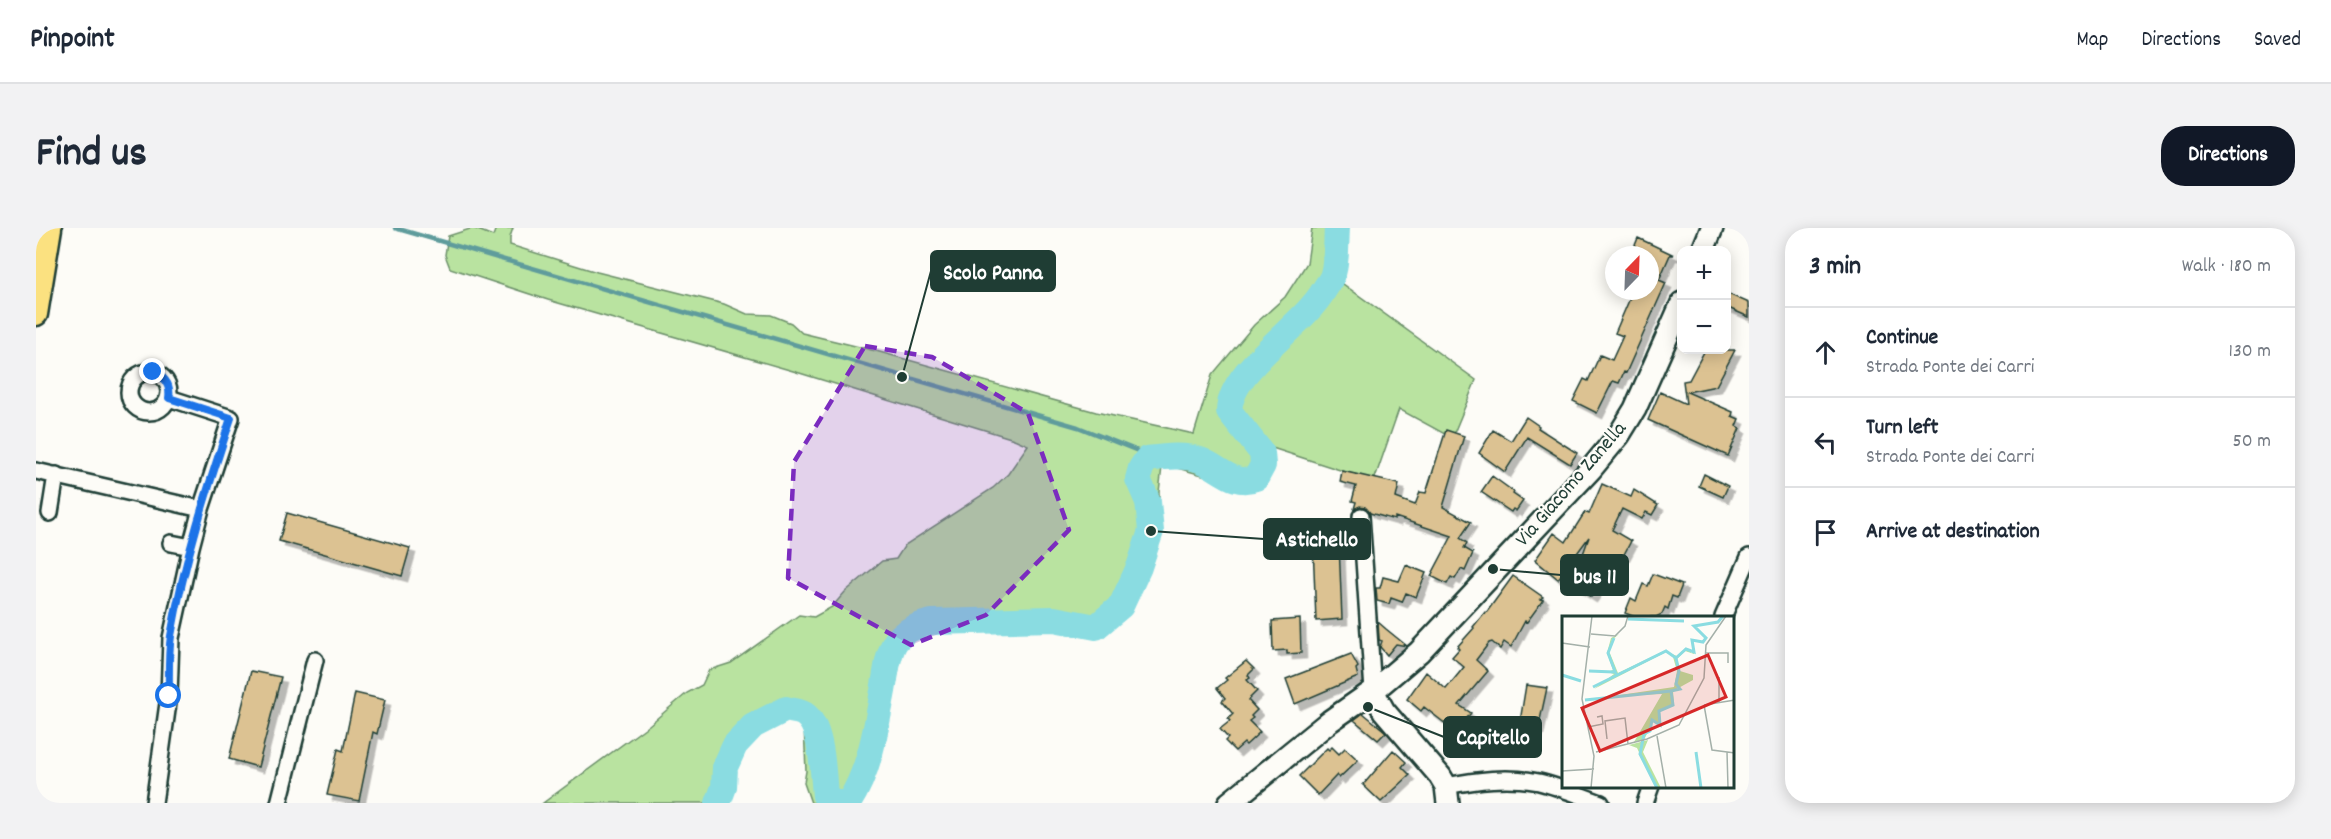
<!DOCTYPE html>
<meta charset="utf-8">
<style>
:root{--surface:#fff;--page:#f2f2f3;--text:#1f2937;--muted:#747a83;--line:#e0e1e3;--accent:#111827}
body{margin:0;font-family:Dekko,sans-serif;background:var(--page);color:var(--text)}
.controls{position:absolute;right:18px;top:18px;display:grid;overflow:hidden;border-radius:12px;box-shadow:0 3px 15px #0003}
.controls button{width:54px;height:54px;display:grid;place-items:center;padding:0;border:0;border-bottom:2px solid var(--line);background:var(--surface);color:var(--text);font:30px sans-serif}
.compass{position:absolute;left:1569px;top:18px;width:54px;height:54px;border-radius:50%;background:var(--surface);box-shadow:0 3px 15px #0003;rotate:23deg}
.stop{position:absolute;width:18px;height:18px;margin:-14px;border:4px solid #1a73e8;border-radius:50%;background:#fff}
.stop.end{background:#1a73e8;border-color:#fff;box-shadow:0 2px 6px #0008}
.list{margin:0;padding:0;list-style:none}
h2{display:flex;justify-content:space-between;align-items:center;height:78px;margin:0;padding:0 24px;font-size:26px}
h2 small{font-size:20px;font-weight:400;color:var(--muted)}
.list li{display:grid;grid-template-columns:39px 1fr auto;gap:18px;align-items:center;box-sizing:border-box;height:90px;padding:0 24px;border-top:2px solid var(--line)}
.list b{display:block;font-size:22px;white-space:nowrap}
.list p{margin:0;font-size:20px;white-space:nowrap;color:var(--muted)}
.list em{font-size:20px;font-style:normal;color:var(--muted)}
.icon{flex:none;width:33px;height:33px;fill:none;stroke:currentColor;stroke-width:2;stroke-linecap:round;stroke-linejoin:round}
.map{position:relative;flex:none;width:1713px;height:575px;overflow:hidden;border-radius:24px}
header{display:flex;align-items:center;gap:36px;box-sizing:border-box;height:84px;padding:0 30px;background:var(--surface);border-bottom:2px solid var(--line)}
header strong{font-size:28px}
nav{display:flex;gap:33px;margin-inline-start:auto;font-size:21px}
.intro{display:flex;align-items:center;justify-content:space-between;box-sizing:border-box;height:144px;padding:0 36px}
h1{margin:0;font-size:42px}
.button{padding:15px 27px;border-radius:24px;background:var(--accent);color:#fff;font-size:21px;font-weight:700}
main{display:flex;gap:36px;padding:0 36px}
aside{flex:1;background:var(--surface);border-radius:24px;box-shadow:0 3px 15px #0003}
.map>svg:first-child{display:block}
.green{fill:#b9e3a0;stroke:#6c906a;stroke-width:1.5}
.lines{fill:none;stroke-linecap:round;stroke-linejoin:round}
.stream{stroke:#5f9c9c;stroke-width:4.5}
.river{stroke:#8adce1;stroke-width:26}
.building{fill:#dcc292;stroke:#1f3d34;stroke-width:1.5;filter:url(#shadow)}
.street-casing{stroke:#1f3d34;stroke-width:20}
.secondary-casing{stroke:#1f3d34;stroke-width:26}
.primary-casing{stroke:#1f3d34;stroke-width:27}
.street{stroke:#fdfcf7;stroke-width:15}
.secondary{stroke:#fdfcf7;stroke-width:21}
.primary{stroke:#fbe180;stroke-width:22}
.route{stroke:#1a73e8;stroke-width:8}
.marked{fill:#7b2cbf;fill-opacity:0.2;stroke:#7b2cbf;stroke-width:4.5;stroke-dasharray:12 8;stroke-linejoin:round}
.labels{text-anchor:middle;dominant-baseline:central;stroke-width:4.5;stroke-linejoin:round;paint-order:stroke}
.street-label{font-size:21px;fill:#1f3d34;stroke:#fdfcf7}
.inset-river{fill:none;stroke:#8adce1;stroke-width:3}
.inset-road{fill:none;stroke:#a4b0a9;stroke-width:1.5}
.view{fill:#d62828;fill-opacity:0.15;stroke:#d62828;stroke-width:3}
.inset-edge{fill:none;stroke:#1f3d34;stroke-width:3}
.leader{fill:none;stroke:#1f3d34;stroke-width:2}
.callout-dot{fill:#1f3d34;stroke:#fdfcf7;stroke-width:2}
.callout{fill:#1f3d34;stroke:#1f3d34;stroke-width:2}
.callout-label{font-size:22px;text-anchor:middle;font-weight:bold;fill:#fff}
</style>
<header>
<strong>Pinpoint</strong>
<nav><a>Map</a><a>Directions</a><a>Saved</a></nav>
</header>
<div class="intro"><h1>Find us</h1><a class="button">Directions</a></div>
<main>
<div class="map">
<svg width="1713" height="575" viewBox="0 0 1713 575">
<defs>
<filter id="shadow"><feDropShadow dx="5.5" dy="5.5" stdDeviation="0" flood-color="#0004"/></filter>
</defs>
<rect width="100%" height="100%" fill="#fdfcf7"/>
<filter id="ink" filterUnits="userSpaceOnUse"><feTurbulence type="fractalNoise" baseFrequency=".0167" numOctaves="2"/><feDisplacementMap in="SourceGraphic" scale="12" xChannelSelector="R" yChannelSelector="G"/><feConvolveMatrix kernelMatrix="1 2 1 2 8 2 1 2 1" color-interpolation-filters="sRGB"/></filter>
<g filter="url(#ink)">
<path class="green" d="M437,0L457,8L460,0H477L474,9V17L561,44L688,76L711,86L735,87L755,95L766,105L840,123L1060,184L1158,206L1176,147L1218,97L1249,69L1271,35L1276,0H1304L1301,22L1303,53L1440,152L1416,210L1363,181L1338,253L1230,218L1221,262L1141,240L1126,239L1123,264L1125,304L1118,331L1096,374L1072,398L1058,405L1013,396L921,395L878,405L870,411L865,427L858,467L830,561L819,575H775L768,555L770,543L768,499L755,486L725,505L700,531L686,575H507L613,497L651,465L666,457L673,442L695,435L763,387L778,389L796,379L809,364L846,333L860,331L869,317L957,260L972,246L992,217L978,211L757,143L512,72L414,40L409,27L412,8Z"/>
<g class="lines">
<path class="stream" d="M359,0L1042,199L1102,223L1111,231"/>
<path class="river" d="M682,575L688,559L689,539L699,517L717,498L750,481C755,483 764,483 768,486C787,498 787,548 789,568L798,575
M801,575L813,574C834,542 840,500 847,463C850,448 851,426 860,413C869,402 882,397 896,394L1018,391L1060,399L1085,378L1103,339L1115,303L1112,274L1102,251L1105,240L1111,231C1127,229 1148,226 1164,232C1184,239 1197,259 1220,250L1227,237L1226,225L1193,183C1195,140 1266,100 1288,62C1291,57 1296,51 1297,46C1301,32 1300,14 1301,0"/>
</g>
<path class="building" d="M1602,10L1638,27H1634L1623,52L1630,55L1590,145L1588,144L1583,155L1577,153L1561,185L1537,173L1548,151L1552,153L1564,127L1576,132L1587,108L1579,105L1597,63H1614V27H1595Z
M1690,65L1713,75V89L1690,79Z
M1669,122H1699L1680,158L1651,164L1697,184L1696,188L1703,191L1700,198L1704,200L1692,228L1612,192L1624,164L1650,176L1647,153L1653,152Z
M1490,189L1503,198L1502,200L1541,225L1534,236L1491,209L1469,244L1443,225L1457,202L1475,213Z
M1410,202L1428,208L1407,279L1435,294L1424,310L1431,315L1428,320L1437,325L1429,343L1425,341L1419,351L1415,349L1411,356L1395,348L1416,308L1359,289V292L1334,285L1329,279L1324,278L1318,281L1320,274L1316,273L1320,258L1304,254L1306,243L1363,256L1360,270L1379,277L1384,264L1390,265Z
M1668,246L1692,258L1687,269L1663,258Z
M1456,248L1478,264L1477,266L1487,273L1480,283L1477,281L1475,284L1445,264Z
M1566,256L1595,269L1598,262L1622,277L1616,287L1610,284L1606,291L1586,281L1576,302L1595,313L1584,334L1581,332L1555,369L1536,357L1553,309L1522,351L1499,332L1518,305L1530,314L1549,284L1553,286Z
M251,285L374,320L366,348L243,313Z
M1303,315L1306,391L1280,393L1277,316Z
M1370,337L1390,345L1380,369L1370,365L1366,374L1355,370L1353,376L1341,373L1340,360H1344L1347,349L1363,353Z
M1617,346L1646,357L1641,370L1636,368L1632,381L1629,379L1626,386L1620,389H1599L1589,385L1595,370L1600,373L1607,356L1612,358Z
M1477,348L1507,369L1504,371L1507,372L1491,394L1489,393L1475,419L1468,414L1464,421L1456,414L1453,415L1440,432L1452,443L1423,477L1435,485L1420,504L1388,479L1385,483L1371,471L1390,444L1410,461L1428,439L1416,429L1423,421L1421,419L1438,400L1437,399L1449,384L1450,385Z
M1264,391L1265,425L1251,426V422L1237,423L1236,393Z
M1342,394L1350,401L1371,418L1360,416L1351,427L1344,419L1346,413L1343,412Z
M1315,426L1322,439L1320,441L1322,449L1259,476L1250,451Z
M1210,433L1218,441L1212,447L1214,450L1211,452L1221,463L1212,472L1221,482L1215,488L1217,490L1213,493L1224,504L1210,517L1208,515L1199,523L1189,513L1192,510L1184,501L1194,493L1192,491L1197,486L1186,473L1189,470L1181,460L1191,452L1189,450Z
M215,443L245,449L222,539L193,531Z
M1490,457L1511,460L1498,520L1480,518Z
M319,465L349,472L341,506L337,504L323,573L291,567L302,521L307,523Z
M1327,485L1350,504L1342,512L1318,492Z
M1296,519L1303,526L1309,520L1322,532L1303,550L1301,547L1282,567L1263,548L1291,520L1293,522Z
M1357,522L1370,534L1366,539L1374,547L1345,574L1327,557Z"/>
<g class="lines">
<g class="street-casing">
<path id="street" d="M93 164a20 20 0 1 1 40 0a20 20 0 1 1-40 0Z
M0,243L165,281L195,190L133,170
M14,285L20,247
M1325,288L1337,463
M135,315L155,319L165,281
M1687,389L1713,329
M1410,558C1441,552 1471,548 1503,554C1524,559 1545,568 1565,575
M118,575L133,468L135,410L155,319
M243,575L279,432
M1609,575L1615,558"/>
</g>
<g class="secondary-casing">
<path id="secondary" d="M1667,22L1676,0
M1337,463L1348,483L1404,548L1410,558L1412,575
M1193,575L1294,493L1337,463L1383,424L1555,241L1583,207L1599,181L1646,75"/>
</g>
<g class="primary-casing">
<path id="primary" d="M0,86L14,0"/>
</g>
<use href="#street" class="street"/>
<use href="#secondary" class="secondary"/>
<use href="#primary" class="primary"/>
</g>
</g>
<g class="lines" filter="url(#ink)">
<path class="route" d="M117,144C129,149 135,157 133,170L195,190C171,262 148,333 135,408C132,427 133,449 133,468"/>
</g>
<path class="marked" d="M829,118L896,129L992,185L1033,302L950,387L875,417L752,350L758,234Z"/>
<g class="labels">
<g class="street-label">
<text transform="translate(1536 257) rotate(-49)">Via Giacomo Zanella</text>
</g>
</g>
<g transform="translate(1526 388)">
<rect width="172" height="172" fill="#fdfcf7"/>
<path d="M57,18L50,24L47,35L56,57L102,35L115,40L124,32L130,37L133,34L132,38L123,35L115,43L118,55L131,59V64L111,75L112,88L97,96L98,110L91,105L82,124L72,126L100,78L51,80L112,71L115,55L111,41L104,36L32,73L52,58L45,56L51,54L45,37L49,22ZM86,124L81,136L99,172H94L75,132L67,129Z" fill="#b9e3a0"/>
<path class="inset-river" d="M66,3L122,5M52,22L46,37L54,58M27,55L52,56M0,59L19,65M31,71L104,35L114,42M23,84L109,75M134,136L139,172M95,172L78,138L82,118L88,115L90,104L98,109L97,95L111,89L109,75L118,73L114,68L117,55L114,42L124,33L132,36L130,24L141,26L144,22L132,10L156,6L161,0"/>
<path class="inset-road" d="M29,18L53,20L63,10L66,0M0,27L28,31M144,37H166V47M157,61V86M142,89L150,134L173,137M142,89L173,84M26,111L41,108L40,100L35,101M95,120L104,172M45,123L43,105L63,102L66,128M34,136L85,123L117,109L142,62L144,29L164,0M165,136L166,172M172,137V118M0,155L32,153M29,172L32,140L20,83L30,0"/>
<path class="view" d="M146,39L164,81L38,135L20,92Z"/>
<rect width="172" height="172" class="inset-edge"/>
</g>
<path class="leader" d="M866 149L895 43M1115 303L1228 311M1457 341L1525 347M1332 479L1408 509"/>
<g class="callout-dot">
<circle cx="866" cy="149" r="6"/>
<circle cx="1115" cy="303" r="6"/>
<circle cx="1457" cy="341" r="6"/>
<circle cx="1332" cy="479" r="6"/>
</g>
<g class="callout">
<rect x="895" y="23" width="124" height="40" rx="6"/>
<rect x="1228" y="291" width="106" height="40" rx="6"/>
<rect x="1525" y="327" width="67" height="40" rx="6"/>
<rect x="1408" y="489" width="97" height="40" rx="6"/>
</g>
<g class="callout-label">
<text x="957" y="51">Scolo Panna</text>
<text x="1281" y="318">Astichello</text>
<text x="1559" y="355">bus 11</text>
<text x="1457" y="516">Capitello</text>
</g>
</svg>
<div class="controls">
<button>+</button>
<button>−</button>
</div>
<svg class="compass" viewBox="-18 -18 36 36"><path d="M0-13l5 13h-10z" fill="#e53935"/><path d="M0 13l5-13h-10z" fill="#747a83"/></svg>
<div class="stop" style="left:133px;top:468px"></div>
<div class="stop end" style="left:117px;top:144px"></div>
</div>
<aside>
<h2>3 min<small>Walk · 180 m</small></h2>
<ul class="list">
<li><svg class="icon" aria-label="ahead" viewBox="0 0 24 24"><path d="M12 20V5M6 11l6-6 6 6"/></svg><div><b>Continue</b><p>Strada Ponte dei Carri</p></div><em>130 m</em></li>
<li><svg class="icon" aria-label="left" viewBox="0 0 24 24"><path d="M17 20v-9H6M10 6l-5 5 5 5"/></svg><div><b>Turn left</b><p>Strada Ponte dei Carri</p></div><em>50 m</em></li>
<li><svg class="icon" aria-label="arrive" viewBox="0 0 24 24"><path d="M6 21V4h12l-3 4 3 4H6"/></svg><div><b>Arrive at destination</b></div></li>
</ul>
</aside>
</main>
